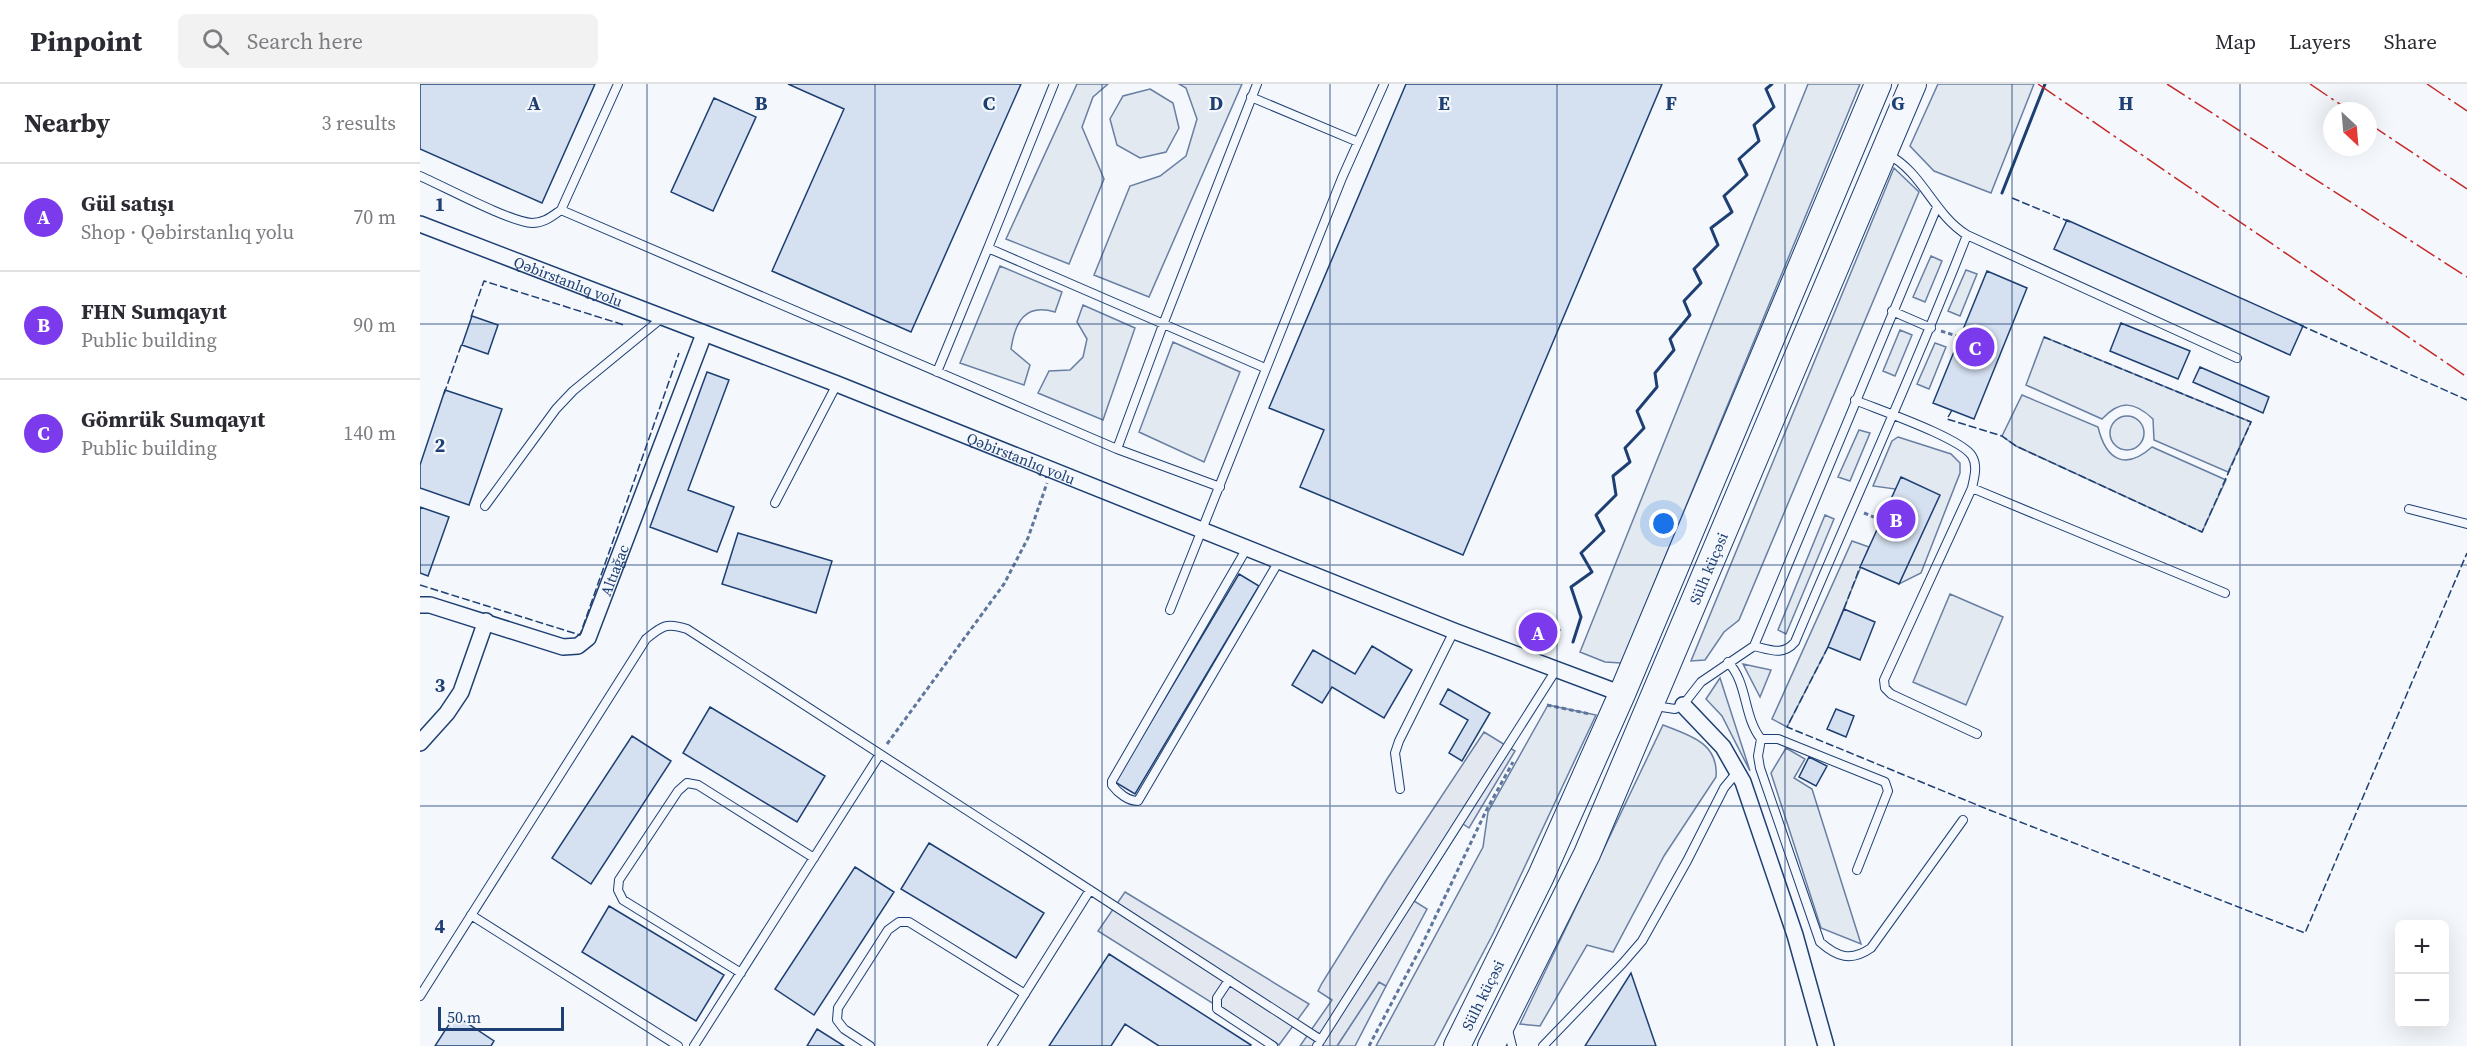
<!DOCTYPE html>
<meta charset="utf-8">
<style>
:root{--surface:#fff;--page:#f2f2f3;--text:#2b2b33;--muted:#7c7c81;--line:#e1e1e2;--accent:#7c3aed}
body{margin:0;font-family:"Source Serif 4",serif;background:var(--page);color:var(--text)}
.controls{position:absolute;right:18px;bottom:18px;display:grid;overflow:hidden;border-radius:9px;box-shadow:0 6px 24px #0002}
.controls button{width:54px;height:54px;display:grid;place-items:center;padding:0;border:0;border-bottom:2px solid var(--line);background:var(--surface);color:var(--text);font:30px sans-serif}
.compass{position:absolute;left:1903px;top:18px;width:54px;height:54px;border-radius:50%;background:var(--surface);box-shadow:0 6px 24px #0002;rotate:154deg}
.scale{position:absolute;left:18px;bottom:15px;width:126px;box-sizing:border-box;padding-left:6px;border:3px solid #1d3f73;border-top:0;font-size:16px;line-height:21px;white-space:nowrap;color:#1d3f73;-webkit-text-stroke:4px #f4f7fb;paint-order:stroke}
.you{position:absolute;left:1244px;top:440px;width:21px;height:21px;margin:-15px;border:4px solid #fff;border-radius:50%;background:#1a73e8;box-shadow:0 0 0 9px #1a73e833}
.badge{display:grid;place-items:center;width:39px;height:39px;border-radius:50%;background:var(--accent);color:#fff;font-size:20px;font-weight:700}
.pin{position:absolute;translate:-50% -50%;border:3px solid #fff;box-shadow:0 2px 6px #0006}
.list{margin:0;padding:0;list-style:none}
h2{display:flex;justify-content:space-between;align-items:center;height:78px;margin:0;padding:0 24px;font-size:26px}
h2 small{font-size:20px;font-weight:400;color:var(--muted)}
.list li{display:grid;grid-template-columns:39px 1fr auto;gap:18px;align-items:center;box-sizing:border-box;height:108px;padding:0 24px;border-top:2px solid var(--line)}
.list b{display:block;font-size:22px;white-space:nowrap}
.list p{margin:0;font-size:20px;white-space:nowrap;color:var(--muted)}
.list em{font-size:20px;font-style:normal;color:var(--muted)}
.icon{flex:none;width:33px;height:33px;fill:none;stroke:currentColor;stroke-width:2;stroke-linecap:round;stroke-linejoin:round}
.map{position:relative;flex:none;width:2047px;height:962px;overflow:hidden}
header{display:flex;align-items:center;gap:36px;box-sizing:border-box;height:84px;padding:0 30px;background:var(--surface);border-bottom:2px solid var(--line)}
header strong{font-size:28px}
nav{display:flex;gap:33px;margin-inline-start:auto;font-size:21px}
.search{width:420px;height:54px;background:var(--page);display:flex;align-items:center;gap:15px;box-sizing:border-box;padding:0 21px;border-radius:9px;color:var(--muted);font-size:22px}
main{display:flex}
aside{flex:1;background:var(--surface)}
.map>svg:first-child{display:block}
.green{fill:#e3e9f0;stroke:#687fa3;stroke-width:1.5}
.parking{fill:#e3e8f0;stroke:#687fa3;stroke-width:1.5}
.building{fill:#d5e0f0;stroke:#1d3f73;stroke-width:1.5}
.lines{fill:none;stroke-linecap:round;stroke-linejoin:round}
.service-casing{stroke:#1d3f73;stroke-width:10}
.minor-casing{stroke:#1d3f73;stroke-width:18}
.trunk-casing{stroke:#1d3f73;stroke-width:28}
.path{stroke:#5e769c;stroke-width:3;stroke-dasharray:4.5 3;stroke-linecap:butt}
.service{stroke:#f4f7fb;stroke-width:8}
.minor{stroke:#f4f7fb;stroke-width:15}
.trunk{stroke:#f4f7fb;stroke-width:26}
.fence{stroke:#1d3f73;stroke-width:1.5;stroke-dasharray:8 3;stroke-linecap:butt}
.wall{stroke:#1d3f73;stroke-width:3}
.power{stroke:#c62828;stroke-width:1.5;stroke-dasharray:21 4.5 3 4.5;stroke-linecap:butt}
.grid{fill:none;stroke:#1d3f73;stroke-width:1.5;stroke-opacity:0.55}
.labels{text-anchor:middle;dominant-baseline:central;stroke-width:4.5;stroke-linejoin:round;paint-order:stroke}
.street-label{font-size:15px;fill:#1d3f73;stroke:#f4f7fb}
.grid-label{font-size:20px;text-anchor:middle;font-weight:bold;fill:#1d3f73;stroke:#f4f7fb;stroke-width:4.5;stroke-linejoin:round;paint-order:stroke}
</style>
<header>
<strong>Pinpoint</strong>
<div class="search"><svg class="icon" aria-label="search" viewBox="0 0 24 24"><circle cx="10" cy="10" r="6"/><path d="M15 15l6 6"/></svg>Search here</div>
<nav><a>Map</a><a>Layers</a><a>Share</a></nav>
</header>
<main>
<aside>
<h2>Nearby<small>3 results</small></h2>
<ul class="list">
<li><span class="badge">A</span><div><b>Gül satışı</b><p>Shop · Qəbirstanlıq yolu</p></div><em>70 m</em></li>
<li><span class="badge">B</span><div><b>FHN Sumqayıt</b><p>Public building</p></div><em>90 m</em></li>
<li><span class="badge">C</span><div><b>Gömrük Sumqayıt</b><p>Public building</p></div><em>140 m</em></li>
</ul>
</aside>
<div class="map">
<svg width="2047" height="962" viewBox="0 0 2047 962">
<rect width="100%" height="100%" fill="#f4f7fb"/>
<path class="green" d="M657,0H688L673,13L662,43L684,95L649,180L586,155Z
M759,0H822L729,213L674,191L710,102L740,92L766,72L777,35L766,4Z
M1388,0H1440L1205,570L1201,579L1185,578L1160,568Z
M1518,0H1614L1571,109L1514,87L1490,62Z
M730,5L753,19L759,44L746,68L720,74L697,61L690,35L703,12Z
M1474,84L1499,108L1319,536L1304,548L1285,576L1271,577Z
M1511,172L1522,177L1505,218L1493,213Z
M580,182L642,208L635,228C605,219 595,238 591,265L610,281L604,301L540,279Z
M1546,186L1557,190L1540,232L1528,227Z
M663,221L715,244L683,336L618,309L629,287L650,286L663,273L667,255L657,238Z
M1480,246L1492,251L1475,292L1463,287Z
M1624,253L1831,338L1808,388L1734,356L1733,335C1714,317 1700,316 1682,335L1606,301Z
M753,258L820,288L784,378L719,348Z
M1515,259L1526,263L1509,305L1497,300Z
M1602,311L1678,343C1686,376 1705,387 1732,363L1806,396L1782,448L1596,362L1582,352Z
M1690 349a17 17 0 1 1 34 0a17 17 0 1 1-34 0Z
M1439,346L1450,349L1430,397L1418,393Z
M1478,353L1531,370L1540,379V389L1501,489L1479,500L1519,411L1453,402L1472,357Z
M1405,431L1414,435L1366,550L1358,546Z
M1432,457L1449,463L1408,563L1367,643L1352,635Z
M1530,510L1583,533L1546,621L1493,598Z
M1323,580L1351,586L1340,613Z
M1300,594L1330,687L1302,632L1286,615Z
M1128,621L1176,631L1074,848L1014,962H956L1063,763L1068,728Z
M1243,641C1269,651 1299,659 1296,693L1244,772L1193,868L1167,861L1120,942L1100,940Z
M1366,664L1385,675L1374,694L1392,705L1441,860L1401,844L1351,689Z
M959,898L966,902L935,962H917Z"/>
<path class="parking" d="M1064,648L1095,667L1049,744L1043,740L994,817L1007,825L966,902L959,898L917,962H880L912,916L898,907L902,899L967,795Z
M705,808L889,920L859,961L678,847Z"/>
<path class="building" d="M0,0H175L122,119L0,65Z
M368,0H601L491,248L352,187L424,25Z
M986,0H1242L1043,471L880,403L904,346L849,324Z
M294,14L336,33L293,127L251,108Z
M1647,136L1883,242L1870,271L1634,165Z
M1567,187L1607,204L1554,335L1513,319Z
M52,232L78,241L68,270L42,261Z
M1701,239L1770,267L1758,295L1690,267Z
M1780,283L1849,313L1843,329L1773,298Z
M287,288L309,296L268,406L314,423L297,468L230,443Z
M25,306L82,325L49,421L0,404V381Z
M1481,393L1520,411L1479,500L1440,483Z
M0,423L29,433L8,492L0,489Z
M318,449L412,477L396,529L302,500Z
M819,490L839,502L715,710L695,698Z
M1424,525L1455,538L1440,576L1408,563Z
M1106,534L1140,546L1133,563L1100,551Z
M952,562L992,586L964,634L912,603L902,619L872,601L893,566L935,590Z
M1028,605L1070,629L1042,677L1029,669L1048,636L1020,620Z
M290,623L405,692L377,738L263,669Z
M1416,625L1434,632L1426,653L1407,645Z
M212,652L251,677L171,800L132,774Z
M1389,673L1407,682L1396,702L1379,693Z
M509,759L624,829L596,874L481,805Z
M435,783L474,808L394,931L355,905Z
M189,822L304,891L276,937L162,868Z
M689,870L831,961L830,962H739L705,940L691,962H629Z
M1211,889L1236,962H1165Z
M35,931L74,957L71,962H15Z
M397,945L424,962H387Z"/>
<g class="lines">
<g class="service-casing">
<path id="service" d="M831,13L938,58
M1467,70C1503,88 1513,130 1547,151L1817,274
M0,92C23,102 90,138 112,139C124,139 131,133 141,126L198,0
M141,126L697,365L800,403
M568,164L634,0
M1472,227L1511,244
M517,288L568,164L845,284
M1435,316C1459,326 1541,354 1552,372C1558,382 1554,394 1552,404L1464,596L1465,604L1471,610L1557,650
M697,365L744,238L837,0
M1552,404L1805,509
M355,419L417,300
M65,422L136,325L153,307L242,234
M1989,425L2047,440
M827,464L692,697V701C698,709 708,717 718,717L859,477
M750,526L922,94L964,0
M1334,562C1351,566 1363,572 1375,558C1432,422 1494,288 1547,151
M1308,578C1328,599 1323,632 1341,655H1358L1465,698L1468,707L1437,786
M1235,622L1255,625L1263,621L1281,598L1334,562L1517,123
M1341,655L1338,672L1340,684L1400,858C1417,873 1431,878 1451,864L1543,736
M980,705L975,669L979,657L1034,547
M51,831L258,962
M321,889L203,816L198,806L199,796L258,707L267,699L278,701L394,774
M809,896L797,914V925L853,962
M0,912L226,555C242,542 246,538 267,545L670,806
M1088,946L1092,962
M274,962L460,670
M450,962L424,945L417,936L418,924L468,846L479,838H489L605,910
M572,962L670,806L901,956
M897,962L1136,586
M1123,962L1203,879L1222,857L1267,777L1304,704L1318,687"/>
</g>
<g class="minor-casing">
<g id="minor">
<path id="s1" d="M0,140L417,300L1034,547L1202,610"/>
<path id="s2" d="M0,521H10L143,563L158,562L168,554L284,250"/>
<path d="M1263,621L1303,663L1323,698L1375,851L1406,962"/>
<path d="M0,659L27,629L41,608L66,537"/>
</g>
</g>
<g class="trunk-casing">
<g id="trunk">
<path id="s3" d="M1037,962L1121,792L1202,610L1458,0"/>
<path id="s4" d="M1071,962L1167,770L1493,0"/>
</g>
</g>
<path class="path" d="M1521,247L1540,253
M1444,429L1461,436
M1127,621L1170,630
M467,660L584,500L608,454L627,399
M949,962L1000,865L1066,727L1093,678"/>
<use href="#service" class="service"/>
<use href="#minor" class="minor"/>
<use href="#trunk" class="trunk"/>
<path class="fence" d="M1592,114L1650,138
M51,233L64,197L204,241
M1880,241L2047,316
M24,310L42,259
M1532,326L1527,335L1582,352L1596,362L1782,448L1831,338L1624,253
M0,501L160,551L259,269
M1424,525L1440,483
M1408,563L1367,643L1567,725L1885,849L2047,469"/>
<path class="wall" d="M1582,109L1625,0
M1153,558L1161,533L1151,503L1172,488L1161,469L1184,447L1176,431L1196,411L1193,392L1210,378L1205,364L1224,344L1217,327L1237,303L1235,289L1254,266L1250,255L1270,231L1264,217L1281,199L1274,185L1298,161L1291,144L1312,128L1304,112L1327,91L1319,75L1339,57L1334,41L1354,23L1346,5L1352,0"/>
<path class="power" d="M1618,0L2047,293
M1747,0L2047,193
M1890,0L1930,27
M2007,0L2047,27
M1948,39L2047,105"/>
</g>
<path class="grid" d="M227,0V962M455,0V962M682,0V962M910,0V962M1137,0V962M1365,0V962M1592,0V962M1820,0V962M0,240H2047M0,481H2047M0,722H2047"/>
<g class="labels">
<g class="street-label">
<text stroke="none"><textPath href="#s1" startOffset="159">Qəbirstanlıq yolu</textPath></text>
<text stroke="none"><textPath href="#s1" startOffset="645">Qəbirstanlıq yolu</textPath></text>
<text stroke="none"><textPath href="#s4" startOffset="525">Sülh küçəsi</textPath></text>
<text stroke="none"><textPath href="#s2" startOffset="250">Altıağac</textPath></text>
<text stroke="none"><textPath href="#s3" startOffset="57">Sülh küçəsi</textPath></text>
</g>
</g>
<g class="grid-label">
<text x="114" y="26">A</text>
<text x="341" y="26">B</text>
<text x="569" y="26">C</text>
<text x="796" y="26">D</text>
<text x="1024" y="26">E</text>
<text x="1251" y="26">F</text>
<text x="1478" y="26">G</text>
<text x="1706" y="26">H</text>
<text x="20" y="127">1</text>
<text x="20" y="368">2</text>
<text x="20" y="608">3</text>
<text x="20" y="849">4</text>
</g>
</svg>
<div class="controls">
<button>+</button>
<button>−</button>
</div>
<svg class="compass" viewBox="-18 -18 36 36"><path d="M0-13l5 13h-10z" fill="#e53935"/><path d="M0 13l5-13h-10z" fill="#7c7c81"/></svg>
<div class="scale">50 m</div>
<div class="you"></div>
<div class="pin badge" style="left:1118px;top:548px">A</div>
<div class="pin badge" style="left:1476px;top:435px">B</div>
<div class="pin badge" style="left:1555px;top:263px">C</div>
</div>
</main>
